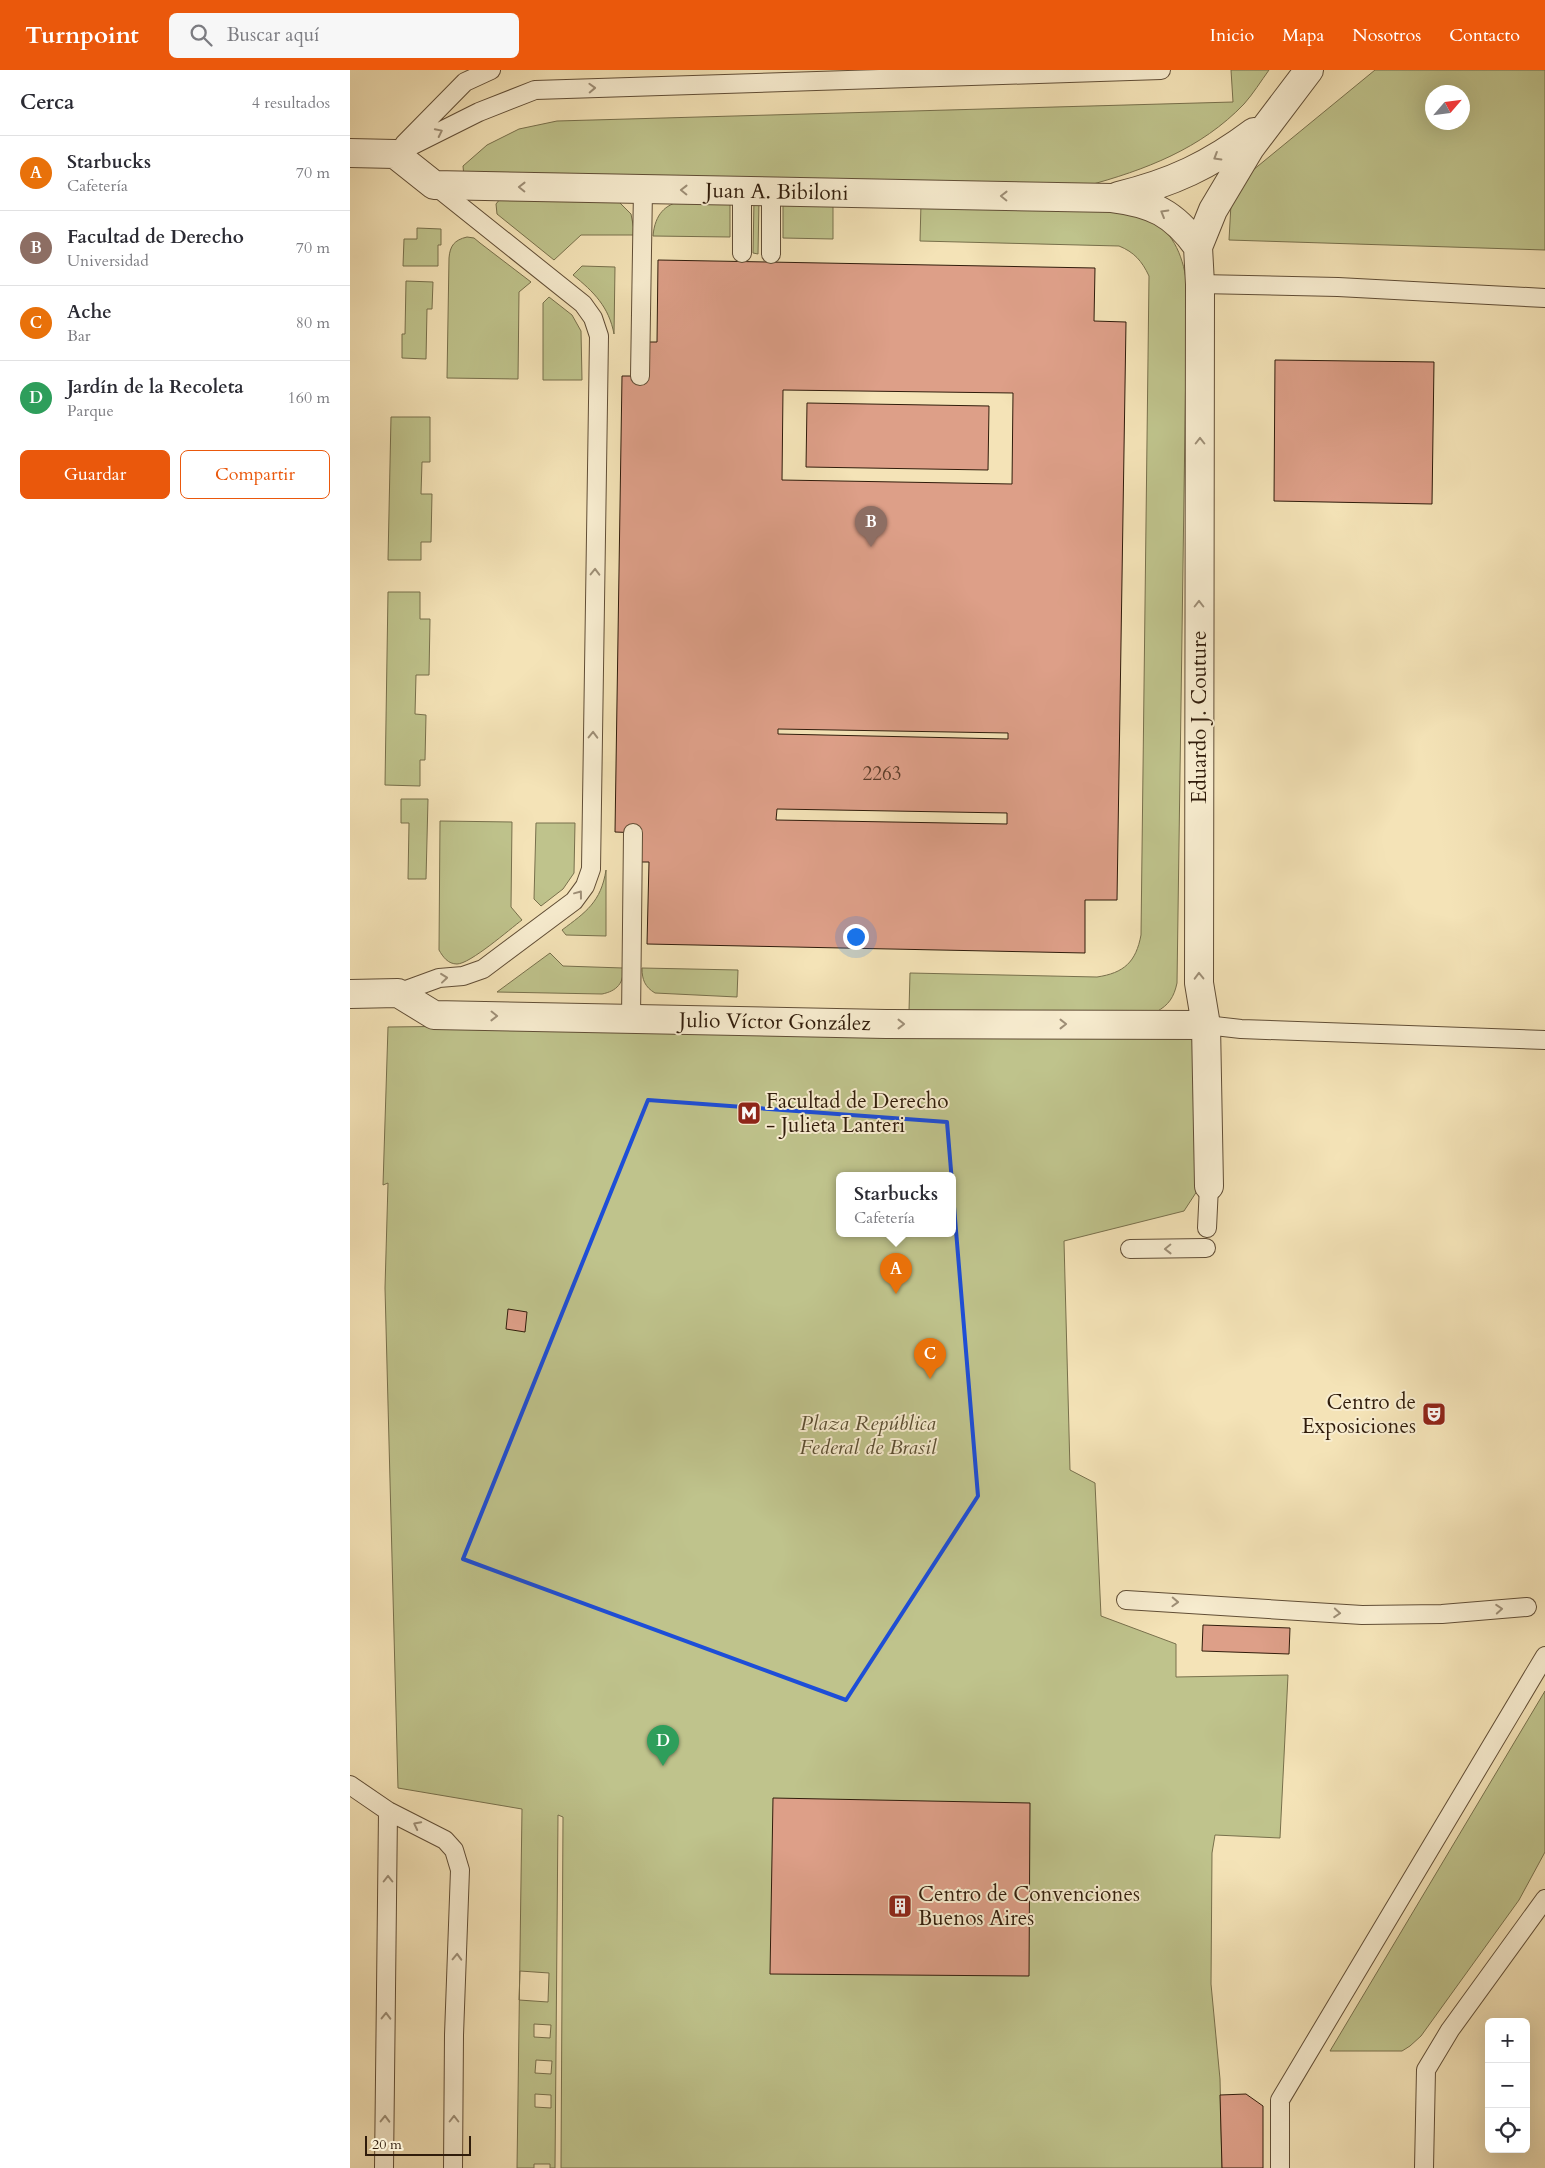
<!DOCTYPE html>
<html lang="es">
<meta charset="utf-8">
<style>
:root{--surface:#fff;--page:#f7f7f7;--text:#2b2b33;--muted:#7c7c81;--line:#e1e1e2;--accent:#ea580c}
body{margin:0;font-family:Cardo,serif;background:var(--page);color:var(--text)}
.controls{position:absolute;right:15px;bottom:15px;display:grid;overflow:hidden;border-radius:8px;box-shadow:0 5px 20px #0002}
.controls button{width:45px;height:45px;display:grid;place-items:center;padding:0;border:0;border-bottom:1px solid var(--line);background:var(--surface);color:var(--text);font:25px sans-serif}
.compass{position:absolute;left:1075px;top:15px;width:45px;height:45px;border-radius:50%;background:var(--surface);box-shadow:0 5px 20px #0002;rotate:62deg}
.scale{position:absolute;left:15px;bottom:12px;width:106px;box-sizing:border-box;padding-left:5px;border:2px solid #301c0b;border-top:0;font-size:14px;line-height:18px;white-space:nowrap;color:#301c0b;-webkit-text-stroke:4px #f8edd0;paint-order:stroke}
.you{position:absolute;left:505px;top:866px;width:18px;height:18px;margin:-12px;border:4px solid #fff;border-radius:50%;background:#1a73e8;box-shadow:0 0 0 8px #1a73e833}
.badge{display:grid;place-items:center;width:32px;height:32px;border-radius:50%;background:var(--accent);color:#fff;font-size:16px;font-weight:700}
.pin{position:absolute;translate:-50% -41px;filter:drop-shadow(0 1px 2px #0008)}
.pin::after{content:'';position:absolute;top:26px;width:18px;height:15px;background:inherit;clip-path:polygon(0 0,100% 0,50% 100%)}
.popup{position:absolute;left:486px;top:1102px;width:120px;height:65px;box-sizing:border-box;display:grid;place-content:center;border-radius:8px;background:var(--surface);filter:drop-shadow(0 1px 4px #0005);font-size:16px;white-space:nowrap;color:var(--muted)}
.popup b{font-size:19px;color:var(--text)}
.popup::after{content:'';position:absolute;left:50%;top:100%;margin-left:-10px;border:10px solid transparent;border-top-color:var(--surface)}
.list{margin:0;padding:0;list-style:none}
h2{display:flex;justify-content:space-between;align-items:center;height:65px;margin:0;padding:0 20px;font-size:21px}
h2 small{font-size:16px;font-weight:400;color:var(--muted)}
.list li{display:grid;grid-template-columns:32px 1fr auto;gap:15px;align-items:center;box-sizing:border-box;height:75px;padding:0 20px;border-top:1px solid var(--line)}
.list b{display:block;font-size:19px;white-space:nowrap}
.list p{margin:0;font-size:16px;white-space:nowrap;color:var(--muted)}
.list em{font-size:16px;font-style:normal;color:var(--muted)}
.actions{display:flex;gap:10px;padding:15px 20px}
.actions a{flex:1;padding:11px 0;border:1px solid var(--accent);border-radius:8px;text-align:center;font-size:18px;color:var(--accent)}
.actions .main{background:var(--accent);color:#fff}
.icon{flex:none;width:28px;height:28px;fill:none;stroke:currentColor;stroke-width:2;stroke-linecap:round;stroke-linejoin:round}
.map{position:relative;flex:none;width:1195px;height:2098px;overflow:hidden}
header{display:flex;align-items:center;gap:30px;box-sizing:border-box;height:70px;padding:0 25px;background:var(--accent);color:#fff}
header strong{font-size:24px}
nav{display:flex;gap:28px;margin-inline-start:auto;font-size:18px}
.search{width:350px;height:45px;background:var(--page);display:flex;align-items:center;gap:12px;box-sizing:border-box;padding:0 18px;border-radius:8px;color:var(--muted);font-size:19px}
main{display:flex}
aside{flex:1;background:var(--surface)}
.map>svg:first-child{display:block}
.green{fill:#bfc38c;stroke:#78704c;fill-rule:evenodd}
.building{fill:#dd9f88;stroke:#301c0b;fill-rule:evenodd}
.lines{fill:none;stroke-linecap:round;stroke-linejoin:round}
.lane-casing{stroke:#614e36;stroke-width:20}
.street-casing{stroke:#614e36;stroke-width:30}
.lane{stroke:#f8edd0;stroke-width:18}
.street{stroke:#f8edd0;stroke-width:28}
.oneway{stroke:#9e8f77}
.marked{fill:none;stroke:#1d4ed8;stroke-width:4;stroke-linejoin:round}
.labels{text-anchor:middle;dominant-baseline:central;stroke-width:4;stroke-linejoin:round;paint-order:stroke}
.number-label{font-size:19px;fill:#5b3d2a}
.street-label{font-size:21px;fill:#301c0b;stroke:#f8edd0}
.poi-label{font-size:21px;fill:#301c0b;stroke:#f8edd0;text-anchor:start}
.park-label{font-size:21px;font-style:italic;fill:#5b4e32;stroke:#f8edd0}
</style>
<header>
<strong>Turnpoint</strong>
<div class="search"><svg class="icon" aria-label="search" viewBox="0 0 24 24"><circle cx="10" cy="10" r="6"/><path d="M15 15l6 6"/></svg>Buscar aquí</div>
<nav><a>Inicio</a><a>Mapa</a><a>Nosotros</a><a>Contacto</a></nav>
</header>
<main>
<aside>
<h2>Cerca<small>4 resultados</small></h2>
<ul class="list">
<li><span class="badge" style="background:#e8710a">A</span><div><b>Starbucks</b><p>Cafetería</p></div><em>70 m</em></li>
<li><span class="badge" style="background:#8d6e63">B</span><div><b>Facultad de Derecho</b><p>Universidad</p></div><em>70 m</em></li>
<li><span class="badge" style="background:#e8710a">C</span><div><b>Ache</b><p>Bar</p></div><em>80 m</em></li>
<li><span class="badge" style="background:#2e9e5b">D</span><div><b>Jardín de la Recoleta</b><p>Parque</p></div><em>160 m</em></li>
</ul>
<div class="actions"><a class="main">Guardar</a><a>Compartir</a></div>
</aside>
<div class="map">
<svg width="1195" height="2098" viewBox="0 0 1195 2098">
<rect width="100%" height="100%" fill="#f4e3b7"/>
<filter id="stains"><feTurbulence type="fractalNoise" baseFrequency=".004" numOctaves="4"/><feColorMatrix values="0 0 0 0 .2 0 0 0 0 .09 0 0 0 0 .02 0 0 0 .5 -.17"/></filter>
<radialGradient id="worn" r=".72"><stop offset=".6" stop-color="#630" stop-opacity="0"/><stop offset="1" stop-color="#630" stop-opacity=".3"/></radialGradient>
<path class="green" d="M881,0H919C911,11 903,24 894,34C851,79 795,100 736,116L114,107L113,96L137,75L169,59L207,51L883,32Z
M1025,0H1195V180L879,170L881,134L897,105ZM1082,22H1112V52H1082Z
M150,129L269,132L281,144L285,165H231L204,190L147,144L146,134Z
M380,130V167L303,166C307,121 346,131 380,130Z
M404,130H409L408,184L403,183Z
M433,131L483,132V169L433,168Z
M571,133C611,134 650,135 690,136C724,136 767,132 799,149C825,162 834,190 837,216L827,913C824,927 819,935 806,942L559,941L560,903L747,907C774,903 786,892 791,865L799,206C792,191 784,182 769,176L570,171Z
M67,158L91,159V175H88V196H53L54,169H67Z
M117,167L124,168L130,173L181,212L169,222L168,309L97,308L99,188C100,176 104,170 117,167Z
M232,196L265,197L264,264C259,237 244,222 223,205Z
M56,211L83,212L82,239H77L76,289L52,288V264H55Z
M199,227L222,245L231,261L232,310H193V233Z
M41,347H80V392H72L71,424H82L81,472H71V490H38Z
M38,522H70V549H80L79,605H66L65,644L76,645L75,690H70V716L35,715Z
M51,729H78L76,809H58L59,753H51Z
M90,751L162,752L161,837L172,850C160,859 120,894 107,894C98,894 93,887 89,880Z
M186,753H225L224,803L213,819L191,836L184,829Z
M256,800V866L216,865L212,860C236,842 251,832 256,800Z
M200,883L213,896L273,898C274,913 267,921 252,924L147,922Z
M292,898L388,900L387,927L305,923C295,917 292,910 292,898Z
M123,956L843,959L849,1118L834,1141L714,1171L720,1400L745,1413L751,1546L826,1574V1607L938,1605L930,1768L865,1765L862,1783L861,1914L870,2009L872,2098H211L213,1747L208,1745L205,2098H200V2094H184V2098H167L172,1739L48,1718L35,1218L38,1113L33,1115L38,957ZM490,1105H602V1163H490ZM170,1901L199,1903L198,1932L169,1930ZM184,1954L201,1955L200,1968L184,1967ZM186,1990L202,1991L201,2004L185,2003ZM185,2024L201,2025V2038L185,2037Z
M1195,1621V1782L1169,1830L1071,1966L1060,1976L1052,1981H980Z"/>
<path class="building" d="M308,190L745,198L744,251L776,252L767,830H735V883L297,874L299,792H291V763L265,762L272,306H298L299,272H307ZM433,320L663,323L662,414L432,410ZM428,659L658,663V669L428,664ZM427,739L657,743V754L426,750Z
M925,290L1084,292L1082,434L924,431Z
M457,333L639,336L638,400L456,397Z
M158,1239L177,1242L175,1262L156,1259Z
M853,1555L940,1558L939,1584L852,1581Z
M423,1728L680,1733L679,1906L420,1904Z
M896,2024L913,2036V2098H872L870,2025Z"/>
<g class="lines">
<g class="lane-casing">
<path id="lane" d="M54,74L115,12L141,0
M45,84L129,42L185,20L811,0
M392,183V121
M421,184V121
M850,214L988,217L1195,228
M290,306L293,119
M48,923L89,908L113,906L133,899L224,831L235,816L241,799L249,266L243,248L233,234L84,115
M281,949L283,763
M856,955L891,959L1195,970
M857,1158L859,1116
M780,1179L856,1178
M776,1530L1012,1545L1092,1544L1177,1537
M0,1715L38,1741L95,1770L104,1780L110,1800L104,1965L103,2098
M34,2098L38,1741
M930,2098V2030L1195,1586
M1074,2098L1076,2000L1100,1960L1195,1829"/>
</g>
<g class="street-casing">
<path id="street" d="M0,83L45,84L84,115L762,128C802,133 824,143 848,177
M768,126C822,113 860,95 904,62
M0,924L48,923L84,945L536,954L856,955
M859,1116L856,955L849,913L850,214L848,177L863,140L900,78L959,0"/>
</g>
<use href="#lane" class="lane"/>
<use href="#street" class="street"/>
</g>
<defs><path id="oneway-chevron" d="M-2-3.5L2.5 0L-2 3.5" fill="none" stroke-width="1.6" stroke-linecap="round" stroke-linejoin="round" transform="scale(1.25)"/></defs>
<g class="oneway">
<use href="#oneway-chevron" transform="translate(242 18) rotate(-2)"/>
<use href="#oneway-chevron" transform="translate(89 62) rotate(-26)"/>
<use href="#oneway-chevron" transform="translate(867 87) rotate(149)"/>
<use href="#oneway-chevron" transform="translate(172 117) rotate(-179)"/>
<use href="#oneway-chevron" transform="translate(334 120) rotate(-179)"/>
<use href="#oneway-chevron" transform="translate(654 126) rotate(-179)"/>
<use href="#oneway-chevron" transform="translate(814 143) rotate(-150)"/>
<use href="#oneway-chevron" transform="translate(850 371) rotate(-90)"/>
<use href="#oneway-chevron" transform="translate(245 502) rotate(-89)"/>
<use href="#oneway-chevron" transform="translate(849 534) rotate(-90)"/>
<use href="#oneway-chevron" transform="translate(243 665) rotate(-89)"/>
<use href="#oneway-chevron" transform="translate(229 824) rotate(-53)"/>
<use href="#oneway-chevron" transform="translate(849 906) rotate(-91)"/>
<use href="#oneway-chevron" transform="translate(94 908) rotate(-6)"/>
<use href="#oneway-chevron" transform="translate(144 946) rotate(1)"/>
<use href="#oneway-chevron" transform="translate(551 954)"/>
<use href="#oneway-chevron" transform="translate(713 954)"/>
<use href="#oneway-chevron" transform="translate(818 1179) rotate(179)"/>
<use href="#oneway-chevron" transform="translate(825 1532) rotate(2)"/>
<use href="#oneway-chevron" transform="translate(1149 1539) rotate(-4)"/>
<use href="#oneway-chevron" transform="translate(987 1543) rotate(4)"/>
<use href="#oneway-chevron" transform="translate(67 1755) rotate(-153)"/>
<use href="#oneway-chevron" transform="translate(38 1809) rotate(-90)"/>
<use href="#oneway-chevron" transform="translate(107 1887) rotate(-88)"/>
<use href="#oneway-chevron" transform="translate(36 1946) rotate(-89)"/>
<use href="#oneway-chevron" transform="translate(35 2049) rotate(-89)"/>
<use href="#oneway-chevron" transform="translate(104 2049) rotate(-90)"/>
</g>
<path class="marked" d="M298,1030L597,1052L628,1426L496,1630L113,1489Z"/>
<defs>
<g id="metro-square" transform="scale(1.25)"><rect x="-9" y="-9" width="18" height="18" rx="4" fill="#8f2418" stroke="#f8edd0"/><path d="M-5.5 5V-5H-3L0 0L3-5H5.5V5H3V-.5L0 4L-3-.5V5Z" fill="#fff"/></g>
<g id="theatre-square" transform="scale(1.25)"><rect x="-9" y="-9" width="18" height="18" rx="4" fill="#8f2418" stroke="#f8edd0"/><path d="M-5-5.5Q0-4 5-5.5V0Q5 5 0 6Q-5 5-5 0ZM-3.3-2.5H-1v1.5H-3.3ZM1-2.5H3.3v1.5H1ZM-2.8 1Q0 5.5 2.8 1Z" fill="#fff"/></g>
<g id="building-square" transform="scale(1.25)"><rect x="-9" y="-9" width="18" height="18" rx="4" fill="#8f2418" stroke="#f8edd0"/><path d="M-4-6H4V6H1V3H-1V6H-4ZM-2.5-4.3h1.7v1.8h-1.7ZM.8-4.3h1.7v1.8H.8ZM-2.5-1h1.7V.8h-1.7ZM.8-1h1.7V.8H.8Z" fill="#fff"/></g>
</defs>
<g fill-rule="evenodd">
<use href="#metro-square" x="399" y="1043"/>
<use href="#theatre-square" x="1084" y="1344"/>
<use href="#building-square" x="550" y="1836"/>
</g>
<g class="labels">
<g class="number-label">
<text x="532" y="704">2263</text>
</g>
<g class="street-label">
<text transform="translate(427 122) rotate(1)">Juan A. Bibiloni</text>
<text transform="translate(849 647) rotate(-90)">Eduardo J. Couture</text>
<text transform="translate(425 952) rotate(1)">Julio Víctor González</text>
</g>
<g class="poi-label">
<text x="416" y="1031">Facultad de Derecho<tspan x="416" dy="24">- Julieta Lanteri</tspan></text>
<text x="1066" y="1332" text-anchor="end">Centro de<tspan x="1066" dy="24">Exposiciones</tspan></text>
<text x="568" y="1824">Centro de Convenciones<tspan x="568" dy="24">Buenos Aires</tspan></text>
</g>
<g class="park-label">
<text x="518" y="1353">Plaza República<tspan x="518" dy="24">Federal de Brasil</tspan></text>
</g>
</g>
<rect width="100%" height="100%" filter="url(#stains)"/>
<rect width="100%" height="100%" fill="url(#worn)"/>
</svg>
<div class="controls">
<button>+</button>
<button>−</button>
<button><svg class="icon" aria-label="locate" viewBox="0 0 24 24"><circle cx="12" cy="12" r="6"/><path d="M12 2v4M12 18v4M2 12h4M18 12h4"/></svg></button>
</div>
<svg class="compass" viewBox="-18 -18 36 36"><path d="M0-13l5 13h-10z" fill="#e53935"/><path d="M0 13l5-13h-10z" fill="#7c7c81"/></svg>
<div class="scale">20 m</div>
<div class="you"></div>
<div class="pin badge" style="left:546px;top:1224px;background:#e8710a">A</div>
<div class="popup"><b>Starbucks</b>Cafetería</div>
<div class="pin badge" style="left:521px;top:477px;background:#8d6e63">B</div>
<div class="pin badge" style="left:580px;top:1309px;background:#e8710a">C</div>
<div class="pin badge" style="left:313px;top:1696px;background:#2e9e5b">D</div>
</div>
</main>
